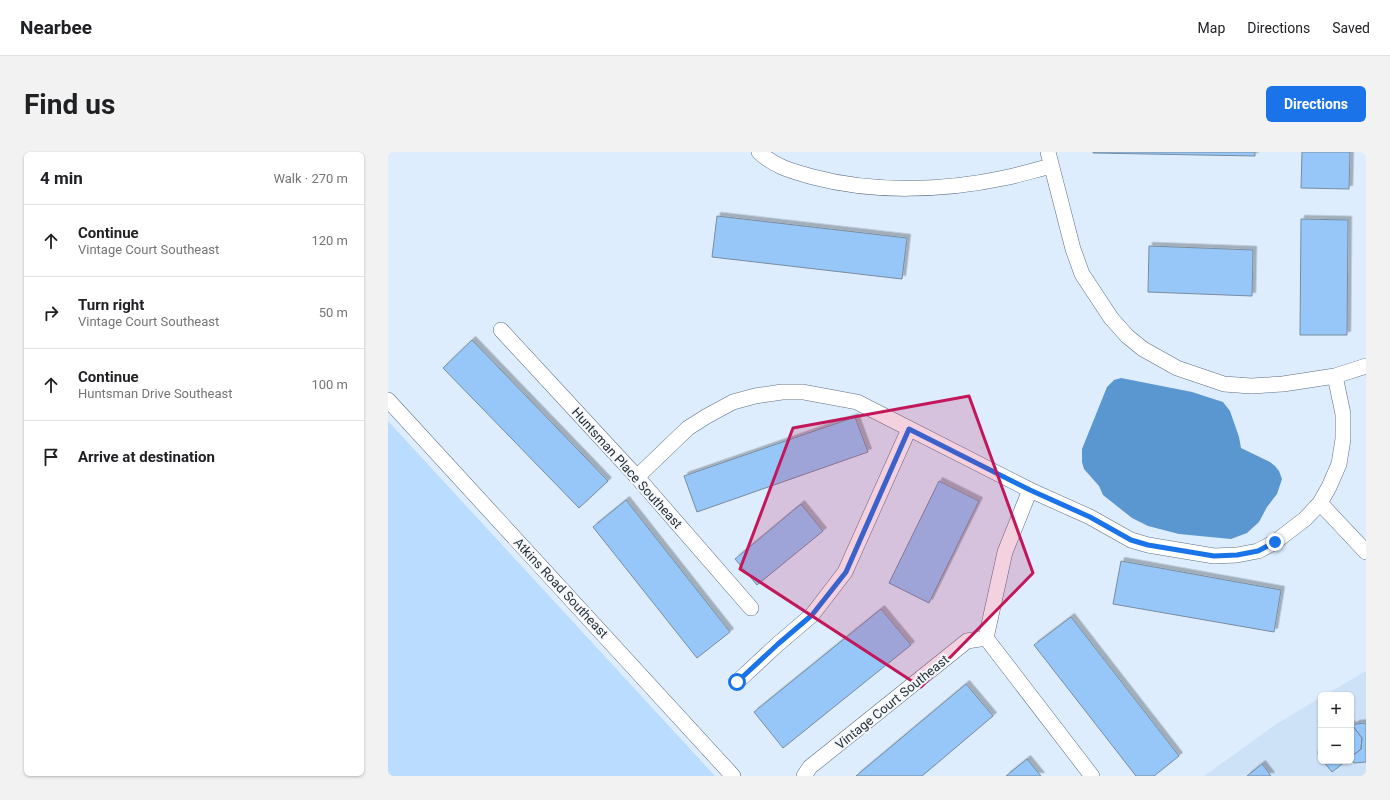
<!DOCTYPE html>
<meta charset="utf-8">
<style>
:root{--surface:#fff;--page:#f2f2f2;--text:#202124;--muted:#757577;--line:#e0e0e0;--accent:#1a73e8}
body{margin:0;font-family:Roboto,sans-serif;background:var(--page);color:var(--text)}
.controls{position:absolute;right:12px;bottom:12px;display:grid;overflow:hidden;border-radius:6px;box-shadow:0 1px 3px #0004}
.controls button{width:36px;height:36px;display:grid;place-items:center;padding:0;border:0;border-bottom:1px solid var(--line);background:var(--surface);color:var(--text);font:20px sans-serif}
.stop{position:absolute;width:12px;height:12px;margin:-9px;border:3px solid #1a73e8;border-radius:50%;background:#fff}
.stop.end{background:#1a73e8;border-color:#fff;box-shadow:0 1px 4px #0008}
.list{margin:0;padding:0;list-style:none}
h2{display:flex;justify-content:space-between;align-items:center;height:52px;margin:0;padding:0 16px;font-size:17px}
h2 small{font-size:13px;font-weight:400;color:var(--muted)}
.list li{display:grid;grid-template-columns:26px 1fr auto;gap:12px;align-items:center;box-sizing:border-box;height:72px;padding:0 16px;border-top:1px solid var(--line)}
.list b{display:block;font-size:15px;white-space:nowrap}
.list p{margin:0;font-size:13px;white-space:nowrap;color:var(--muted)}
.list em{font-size:13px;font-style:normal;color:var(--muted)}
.icon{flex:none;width:22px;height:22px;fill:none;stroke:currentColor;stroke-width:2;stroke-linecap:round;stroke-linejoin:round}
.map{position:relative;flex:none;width:978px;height:624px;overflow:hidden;border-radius:6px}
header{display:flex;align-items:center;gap:24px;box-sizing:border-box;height:56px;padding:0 20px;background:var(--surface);border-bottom:1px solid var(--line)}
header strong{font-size:19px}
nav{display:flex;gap:22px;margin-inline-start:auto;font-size:14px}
.intro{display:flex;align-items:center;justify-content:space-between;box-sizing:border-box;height:96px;padding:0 24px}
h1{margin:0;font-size:28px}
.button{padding:10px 18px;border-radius:6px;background:var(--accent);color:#fff;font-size:14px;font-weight:700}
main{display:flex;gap:24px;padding:0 24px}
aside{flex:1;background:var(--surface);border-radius:6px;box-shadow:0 1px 3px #0004}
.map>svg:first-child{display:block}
.built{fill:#cde1f7}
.green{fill:#badcff}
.water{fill:#5a96d0}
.building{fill:#96c7f8;stroke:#798c9f;filter:url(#shadow)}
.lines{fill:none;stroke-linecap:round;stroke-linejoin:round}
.minor-casing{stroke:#5d6f82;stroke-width:16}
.minor{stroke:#fff;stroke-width:15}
.route{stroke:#1a73e8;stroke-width:5}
.marked{fill:#c2185b;fill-opacity:0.2;stroke:#c2185b;stroke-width:3;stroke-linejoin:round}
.labels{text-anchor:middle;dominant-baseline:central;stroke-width:4;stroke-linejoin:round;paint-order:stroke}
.street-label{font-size:13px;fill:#272f37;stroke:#f5f9fd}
</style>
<header>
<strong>Nearbee</strong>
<nav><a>Map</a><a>Directions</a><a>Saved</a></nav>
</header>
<div class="intro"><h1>Find us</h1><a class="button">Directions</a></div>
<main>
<aside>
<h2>4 min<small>Walk · 270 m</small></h2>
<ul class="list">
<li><svg class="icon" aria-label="ahead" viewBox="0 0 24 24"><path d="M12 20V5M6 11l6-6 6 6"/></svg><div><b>Continue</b><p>Vintage Court Southeast</p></div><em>120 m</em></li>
<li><svg class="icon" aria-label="right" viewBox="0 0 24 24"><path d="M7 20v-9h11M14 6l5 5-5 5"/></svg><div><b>Turn right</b><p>Vintage Court Southeast</p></div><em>50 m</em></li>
<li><svg class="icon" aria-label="ahead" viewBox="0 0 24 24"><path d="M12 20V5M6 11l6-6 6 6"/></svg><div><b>Continue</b><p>Huntsman Drive Southeast</p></div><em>100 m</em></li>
<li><svg class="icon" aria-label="arrive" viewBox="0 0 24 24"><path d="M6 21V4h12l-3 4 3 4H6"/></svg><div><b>Arrive at destination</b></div></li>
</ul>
</aside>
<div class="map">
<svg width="978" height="624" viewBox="0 0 978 624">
<defs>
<filter id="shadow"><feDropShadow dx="3.5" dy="-3.5" stdDeviation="0" flood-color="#0004"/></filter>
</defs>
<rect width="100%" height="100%" fill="#ddedfe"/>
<path class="built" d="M978,519V624H816L887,573L933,545V609H963V543H937Z"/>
<path class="green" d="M0,269L327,624H0Z"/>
<path class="water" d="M733,226L804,240L835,250L842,259L851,285L853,296L882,310L887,314L891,319L894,327L889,342L879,355L871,370L859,381L843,387L791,382L760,374L744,366L715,343L711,334L696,317L694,310V297L719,235L726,228Z"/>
<path class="building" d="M705,0H867V4L705,1Z
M914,0H962L961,37L913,36Z
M329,64L519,86L514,127L324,105Z
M913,67L960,68L959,183H912Z
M761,94L865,98L864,144L760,140Z
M84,188L220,329L191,356L55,216Z
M467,265L480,300L309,360L296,324Z
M551,329L591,349L541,451L501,431Z
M238,348L342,480L309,506L205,375Z
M413,352L435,379L369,433L347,407Z
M733,409L893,438L886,480L725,452Z
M493,457L523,493L395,596L366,560Z
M683,465L791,604L766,624H748L646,493Z
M578,532L605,564L534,624H468Z
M978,571V610L966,611L963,607V605L973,597L974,586L965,574L968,572Z
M933,572V606L930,602Z
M963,572L974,586L973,597L963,605Z
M639,607L653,624H618Z
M935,609H958L944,620Z
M874,612L883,624H859Z"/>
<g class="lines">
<g class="minor-casing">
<path id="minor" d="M371,0C387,15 404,19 425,25C485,41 555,39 616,26C631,23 647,18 663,14
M660,0L685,97L694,122L723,166L739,184L755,197L789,216L836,232L863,234L895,232L947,224L978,214
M113,178L249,325L363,456
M0,248L345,624
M249,325L300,276L319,264L345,250L367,244L394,240H415L469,250L642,338L702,365L743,388L760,393L826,404L849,403L870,399L887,390L917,367L932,351L941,335L951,312L955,287V262L947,224
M932,351L978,400
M598,486L704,624
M349,530L390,492L424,463L457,420L521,277
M416,624L422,615L579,489L598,486L617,400L642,338"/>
</g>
<use href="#minor" class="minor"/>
</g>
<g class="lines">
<path class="route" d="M349,530L390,492L424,463L458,420L521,277L642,338L702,365L743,388L760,393L826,404L849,403L870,399L887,390"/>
</g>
<path class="marked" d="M581,244L645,421L533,535L352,417L405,276Z"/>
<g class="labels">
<g class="street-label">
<text transform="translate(239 316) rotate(48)">Huntsman Place Southeast</text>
<text transform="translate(173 436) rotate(47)">Atkins Road Southeast</text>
<text transform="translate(504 550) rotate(-39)">Vintage Court Southeast</text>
</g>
</g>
</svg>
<div class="controls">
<button>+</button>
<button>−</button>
</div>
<div class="stop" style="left:349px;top:530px"></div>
<div class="stop end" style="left:887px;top:390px"></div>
</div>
</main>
